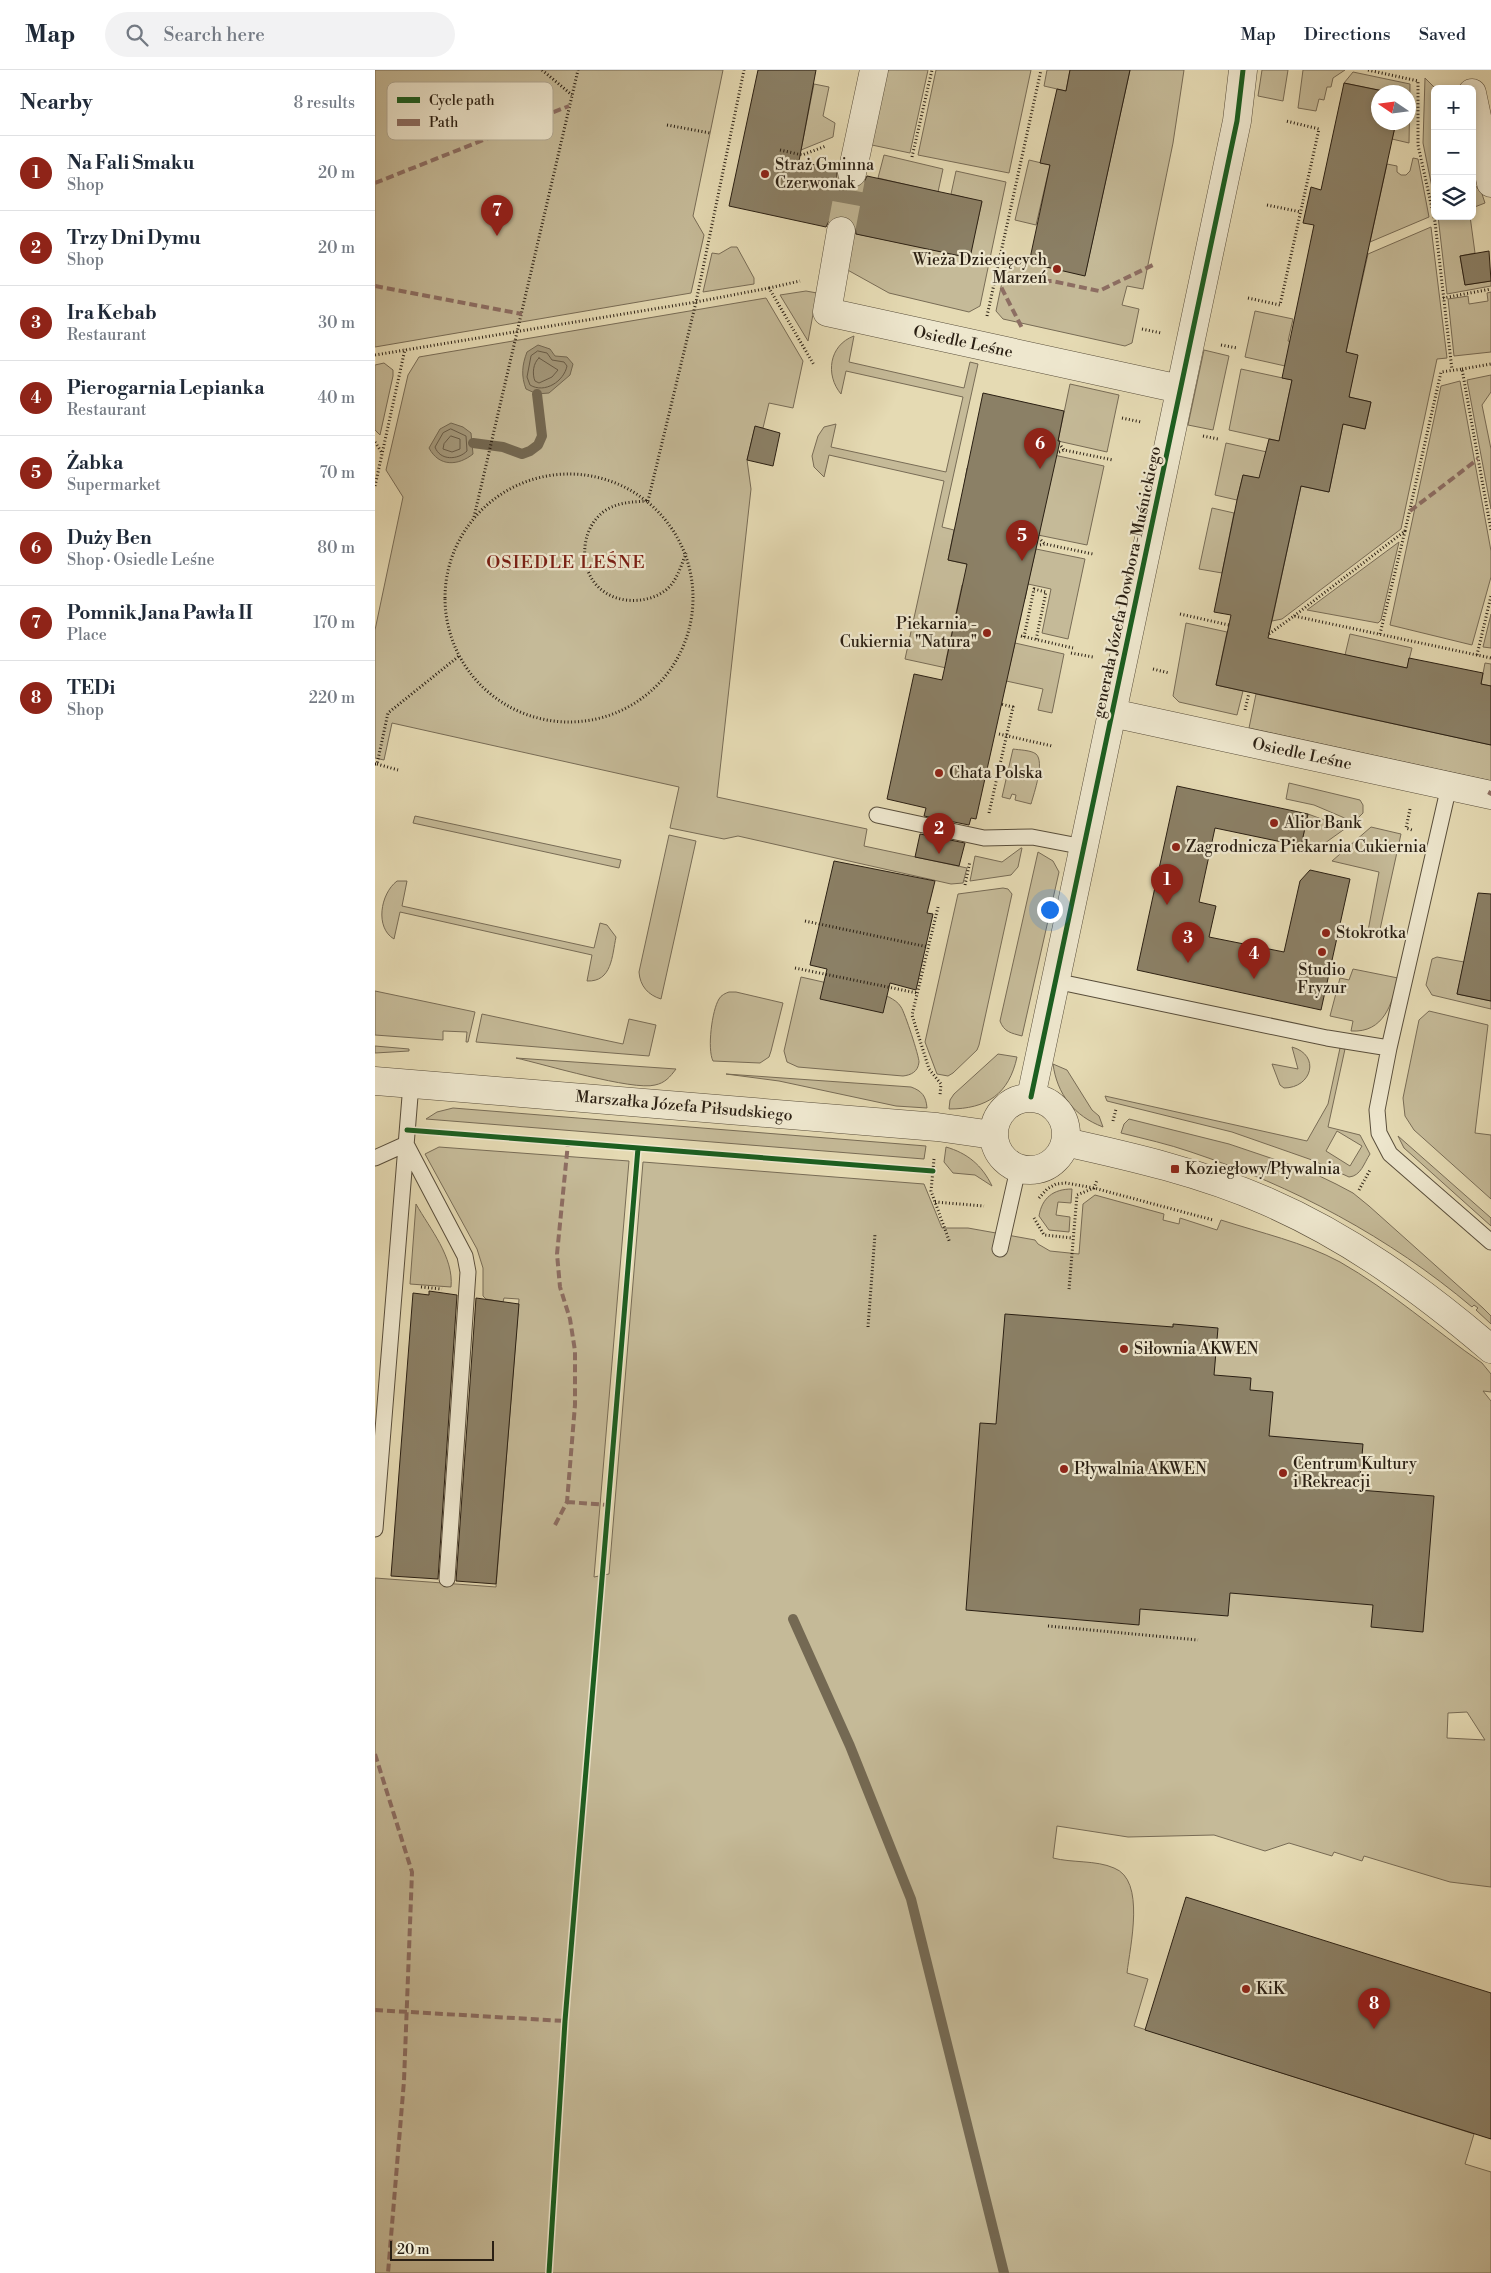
<!DOCTYPE html>
<meta charset="utf-8">
<style>
:root{--surface:#fff;--page:#f2f2f3;--text:#1f2937;--muted:#747a83;--line:#e0e1e3;--accent:#8f2418}
body{margin:0;font-family:"Libre Bodoni",serif;background:var(--page);color:var(--text)}
.controls{position:absolute;right:15px;top:15px;display:grid;overflow:hidden;border-radius:8px;box-shadow:0 2px 8px #0003}
.controls button{width:45px;height:45px;display:grid;place-items:center;padding:0;border:0;border-bottom:1px solid var(--line);background:var(--surface);color:var(--text);font:25px sans-serif}
.compass{position:absolute;left:996px;top:15px;width:45px;height:45px;border-radius:50%;background:var(--surface);box-shadow:0 2px 8px #0003;rotate:283deg}
.scale{position:absolute;left:15px;bottom:12px;width:104px;box-sizing:border-box;padding-left:5px;border:2px solid #2a1f13;border-top:0;font-size:14px;line-height:18px;white-space:nowrap;color:#2a1f13;-webkit-text-stroke:4px #eee7ce;paint-order:stroke}
.you{position:absolute;left:674px;top:839px;width:18px;height:18px;margin:-12px;border:4px solid #fff;border-radius:50%;background:#1a73e8;box-shadow:0 0 0 8px #1a73e833}
.badge{display:grid;place-items:center;width:32px;height:32px;border-radius:50%;background:var(--accent);color:#fff;font-size:16px;font-weight:700}
.pin{position:absolute;translate:-50% -41px;filter:drop-shadow(0 1px 2px #0008)}
.pin::after{content:'';position:absolute;top:26px;width:18px;height:15px;background:inherit;clip-path:polygon(0 0,100% 0,50% 100%)}
.list{margin:0;padding:0;list-style:none}
h2{display:flex;justify-content:space-between;align-items:center;height:65px;margin:0;padding:0 20px;font-size:21px}
h2 small{font-size:16px;font-weight:400;color:var(--muted)}
.list li{display:grid;grid-template-columns:32px 1fr auto;gap:15px;align-items:center;box-sizing:border-box;height:75px;padding:0 20px;border-top:1px solid var(--line)}
.list b{display:block;font-size:19px;white-space:nowrap}
.list p{margin:0;font-size:16px;white-space:nowrap;color:var(--muted)}
.list em{font-size:16px;font-style:normal;color:var(--muted)}
.icon{flex:none;width:28px;height:28px;fill:none;stroke:currentColor;stroke-width:2;stroke-linecap:round;stroke-linejoin:round}
.map{position:relative;flex:none;width:1116px;height:2203px;overflow:hidden}
header{display:flex;align-items:center;gap:30px;box-sizing:border-box;height:70px;padding:0 25px;background:var(--surface);border-bottom:1px solid var(--line)}
header strong{font-size:24px}
nav{display:flex;gap:28px;margin-inline-start:auto;font-size:18px}
.search{width:350px;height:45px;background:var(--page);display:flex;align-items:center;gap:12px;box-sizing:border-box;padding:0 18px;border-radius:28px;color:var(--muted);font-size:19px}
main{display:flex}
aside{flex:1;background:var(--surface)}
.map>svg:first-child{display:block}
.green{fill:#c5ba98;stroke:#786c56;fill-rule:evenodd}
.water{fill:#a59a7d;stroke:#746953}
.lines{fill:none;stroke-linecap:round;stroke-linejoin:round}
.shore{stroke:#685c48;stroke-width:1}
.stream{stroke:#746953;stroke-width:10}
.building{fill:#8b8066;stroke:#2a1f13}
.minor-tunnel{stroke:#c0b593;stroke-width:28;stroke-dasharray:28 14;stroke-linecap:butt}
.service-casing{stroke:#594e3b;stroke-width:17}
.minor-casing{stroke:#594e3b;stroke-width:29}
.tertiary-casing{stroke:#594e3b;stroke-width:29}
.path{stroke:#2a1f13;stroke-width:3;stroke-dasharray:1 2.5;stroke-linecap:butt}
.service{stroke:#eee7ce;stroke-width:15}
.minor{stroke:#eee7ce;stroke-width:28}
.tertiary{stroke:#eee7ce;stroke-width:28}
.quiet{stroke:#8d6e63;stroke-width:4;stroke-dasharray:8 4;stroke-linecap:butt}
.cycleway-casing{stroke:#eee7ce;stroke-width:8}
.cycleway{stroke:#1b5e20;stroke-width:5}
.poi-dot{fill:#8f2418;stroke:#eee7ce;stroke-width:2}
.labels{text-anchor:middle;dominant-baseline:central;stroke-width:4.5;stroke-linejoin:round;paint-order:stroke}
.poi-label{font-size:16px;fill:#2a1f13;stroke:#eee7ce;text-anchor:start}
.street-label{font-size:16px;fill:#2a1f13;stroke:#eee7ce}
.neighbourhood-label{font-size:18px;letter-spacing:1px;fill:#7a1f14;stroke:#eee7ce}
.key{fill:#eee7ce;stroke:#b3ab96;stroke-width:1}
.key-label{font-size:14px;fill:#2a1f13}
</style>
<header>
<strong>Map</strong>
<div class="search"><svg class="icon" aria-label="search" viewBox="0 0 24 24"><circle cx="10" cy="10" r="6"/><path d="M15 15l6 6"/></svg>Search here</div>
<nav><a>Map</a><a>Directions</a><a>Saved</a></nav>
</header>
<main>
<aside>
<h2>Nearby<small>8 results</small></h2>
<ul class="list">
<li><span class="badge">1</span><div><b>Na Fali Smaku</b><p>Shop</p></div><em>20 m</em></li>
<li><span class="badge">2</span><div><b>Trzy Dni Dymu</b><p>Shop</p></div><em>20 m</em></li>
<li><span class="badge">3</span><div><b>Ira Kebab</b><p>Restaurant</p></div><em>30 m</em></li>
<li><span class="badge">4</span><div><b>Pierogarnia Lepianka</b><p>Restaurant</p></div><em>40 m</em></li>
<li><span class="badge">5</span><div><b>Żabka</b><p>Supermarket</p></div><em>70 m</em></li>
<li><span class="badge">6</span><div><b>Duży Ben</b><p>Shop · Osiedle Leśne</p></div><em>80 m</em></li>
<li><span class="badge">7</span><div><b>Pomnik Jana Pawła II</b><p>Place</p></div><em>170 m</em></li>
<li><span class="badge">8</span><div><b>TEDi</b><p>Shop</p></div><em>220 m</em></li>
</ul>
</aside>
<div class="map">
<svg width="1116" height="2203" viewBox="0 0 1116 2203">
<rect width="100%" height="100%" fill="#e5dab3"/>
<filter id="stains"><feTurbulence type="fractalNoise" baseFrequency=".004" numOctaves="4"/><feColorMatrix values="0 0 0 0 .2 0 0 0 0 .09 0 0 0 0 .02 0 0 0 .5 -.17"/></filter>
<radialGradient id="worn" r=".72"><stop offset=".6" stop-color="#630" stop-opacity="0"/><stop offset="1" stop-color="#630" stop-opacity=".3"/></radialGradient>
<path class="green" d="M0,0H348L318,146L329,165L316,223L0,277Z
M507,0H553L535,83L492,74Z
M561,0H656L634,103L543,85Z
M672,0H695L691,21L669,16Z
M755,0H809L798,73L768,219L752,216L747,235L764,239L757,273L750,276L628,249L621,241L632,188L710,205Z
M887,0H913L908,31L883,26Z
M928,0H970L958,8L956,17H952L949,30L944,29L941,41L923,38Z
M978,2L1035,14L1034,73L1017,69L1021,53L1034,52V22H1013L969,13Z
M1050,8L1061,19L1060,132L1048,73Z
M439,14L454,17L448,46L460,53L458,67L426,80Z
M509,85L568,99L563,122L503,108Z
M1038,88L1043,89L1054,147L995,172L1012,94L1022,96V102L1026,105H1031L1035,101Z
M654,90L675,95L661,155L640,150Z
M581,101L631,112L605,236L594,242L514,223L469,198L472,162L594,187L607,132L576,124Z
M1097,111L1107,124L1110,133L1097,138Z
M1063,146H1095L1100,183L1085,186L1090,215L1116,211V216L1072,224Z
M1056,157L1072,288L1062,289L1026,459L907,549L897,551L926,416L954,422L968,354L990,359L996,332L974,327L971,282L993,184Z
M356,177H362L379,208V214L328,222L337,183L344,184Z
M431,221L442,223L433,271L405,225Z
M1116,222V282L1079,286L1073,229L1093,226L1094,234L1113,231L1112,223Z
M391,228L428,291L418,338L394,333L388,358L380,357L372,390L376,419L342,727L492,759L489,776L592,798L588,813L576,814L363,766L349,769L295,758L304,717L17,653L9,690L0,688V560L28,427L11,400L33,305L44,287Z
M880,241L918,249L913,271L925,274L919,298L870,287Z
M479,266L474,292L589,318L595,292L603,294L567,457L579,460L573,490L654,508L661,479L710,489L693,569L667,563L676,519L653,514L650,529L587,515L571,590L633,603L640,573L689,584L677,643L663,640L668,619L530,589L569,411L454,385L449,407L439,397L437,386L443,366L449,357L461,354L456,377L571,402L588,327L471,301L466,324C450,305 454,275 479,266Z
M829,280L854,286L838,360L813,355Z
M9,293L18,300V306L5,365L0,360V295Z
M866,299L917,310L904,371L854,360Z
M1116,305V322L1107,335L1116,379V439L1092,310Z
M1085,311L1116,481V507L1097,575L1015,555L1066,316Z
M695,314L744,325L732,382L683,371Z
M851,373L901,384L895,411L868,405L862,430L840,425Z
M679,385L729,396L712,475L663,465L589,417L592,398L673,416Z
M837,438L859,443L847,503L824,499Z
M1024,472L1006,550L1003,553L932,540Z
M1116,544V578L1108,577Z
M811,553L852,562L841,615L868,621L862,645L804,632L798,626Z
M975,564L1037,578L1032,598L970,585Z
M1110,593L1116,594V616L1106,614Z
M881,624L1116,675V711L874,658Z
M638,679C644,680 656,680 661,684C670,692 659,723 656,734L640,730L641,725L637,724L635,729L627,727Z
M914,713L985,730L988,735V743L979,752L939,735L911,729Z
M933,744L971,758L936,783L926,776Z
M40,746L246,790L244,798L38,753Z
M996,757L1026,764L1004,864L993,861L1004,802L957,791Z
M294,765L321,771L286,929C273,925 265,916 264,902Z
M646,778H647L643,797L636,805L595,811L600,786L627,792Z
M663,782L678,791L684,802L647,966C636,963 629,962 625,951Z
M22,811H32L27,836L219,878L225,853L232,855L241,867C237,886 237,912 212,911L217,885L25,842L19,869C0,858 5,824 22,811Z
M628,818L633,819L637,824L604,975L602,980L578,1003L573,1006L562,1004L550,972L583,824Z
M1062,887L1089,892L1082,924L1116,931V939L1057,925L1051,915L1057,889Z
M978,899L1023,908C1017,934 1009,963 976,961L978,951L955,946L965,908L974,910Z
M426,907L514,927C519,930 523,932 526,937C530,943 544,986 544,992C543,1002 536,1005 528,1006L423,997L412,992L409,981Z
M0,921L100,942L93,972H91L92,962L68,961V970L0,965Z
M354,922H361L408,933L396,981L394,987L385,993L338,991C332,979 337,940 344,929C346,925 351,923 354,922Z
M1054,941L1113,955L1100,1063L1116,1065V1129L1039,1060L1030,1046L1028,1028L1044,950Z
M107,944L248,974L254,949L281,955L274,986L101,972Z
M0,976L34,979V981L0,983Z
M917,977C946,985 937,1018 909,1018L905,1015L897,994L923,999Z
M965,978L970,979L953,1057L985,1065L995,1084C989,1093 986,1106 974,1107L937,1090L857,1062L732,1031L730,1026L932,1071L953,1034ZM962,1061L987,1076L975,1096L951,1081Z
M623,984L642,987C634,1024 612,1039 574,1039L575,1030L579,1024Z
M141,988L301,999C295,1007 290,1013 280,1015C258,1021 168,994 141,988Z
M678,994L692,1000L717,1040L724,1046L728,1057C699,1046 682,1024 678,994Z
M351,1004L536,1017C547,1021 551,1026 552,1038L521,1036L404,1011Z
M78,1038L551,1076L549,1089L51,1049L62,1042Z
M754,1049L854,1074L934,1101L961,1114L978,1123L994,1136L1108,1238L1116,1246V1254L1101,1240L1103,1238L1099,1235L1097,1237C1014,1167 918,1116 816,1082C793,1074 770,1069 746,1063L749,1054Z
M1023,1066L1116,1148V1156L1029,1078Z
M64,1077L254,1091L219,1507L234,1504L268,1092L549,1114L567,1158H593L660,1170L663,1174L675,1181L704,1184L708,1134L720,1125L789,1144L788,1150L804,1154L805,1148L842,1160L846,1150C886,1163 928,1172 965,1192C1016,1221 1059,1260 1107,1293L1116,1304V1322L1108,1321L1116,1331V1817L1075,1812L989,1786L987,1791L959,1782L957,1786L914,1773L890,1781L839,1765L753,1767L682,1756L678,1788C697,1793 721,1790 739,1798C771,1810 755,1876 752,1903L773,1909L759,1956L1099,2064L1090,2094L1116,2102V2203H0V1508L121,1517L144,1229L129,1228L128,1232L111,1229L108,1226V1198L102,1179L50,1084ZM1092,1642L1110,1670L1072,1668L1073,1643Z
M571,1077C592,1083 607,1095 617,1116L600,1105L578,1103L569,1092Z
M697,1119L696,1133L683,1132L681,1145L695,1147L694,1162L674,1160L664,1146C667,1128 678,1119 697,1119Z
M41,1134C55,1159 79,1187 76,1217L35,1214Z"/>
<path class="water" d="M163,275L175,279L180,286L192,287L198,294L195,305L174,323L162,324L151,319C146,306 147,295 152,282Z
M76,353L88,357L96,363L98,384C83,396 64,397 54,378L65,359Z"/>
<g class="lines">
<path class="shore" d="M163,281L172,283L177,290L189,292L192,296C189,311 170,324 155,315L152,307L156,286Z
M164,288L183,300L177,307L164,313L160,311C157,304 158,293 164,288Z
M76,359L91,366L92,381C83,390 65,391 60,377L68,363Z
M76,366L85,369V379L77,382L68,379L69,374Z"/>
<path class="stream" d="M98,373L128,377L147,384L155,381L163,375L167,366L162,324
M418,1549L475,1676L536,1829L629,2203"/>
</g>
<path class="building" d="M383,0H441L424,91L462,100V107L466,114L474,118H481L488,114L492,106L607,131L595,188L481,164L480,155L476,149L469,146L460,147L454,151L451,157L354,136Z
M695,0H755L710,206L654,193L675,95L665,93L682,19L691,21Z
M969,13L1013,22H1004V52H1021L971,282L983,285L974,327L996,332L990,359L968,354L954,422L926,416L893,568L1032,598L1034,588L1108,603L1106,614L1116,616V675L841,615L856,545L839,542L862,430L868,405L884,408L894,369L904,371L917,310L907,308L939,155L928,153L936,117L946,120Z
M1114,181L1116,211L1090,215L1085,186Z
M608,323L689,341L683,371H685L601,749L596,748L594,755L549,746L551,738L512,729L539,604L567,610L592,494L573,490Z
M380,356L405,363L398,396L372,390Z
M802,716L933,744L926,776L840,758L824,832L841,836L834,867L909,882L925,811L935,800L975,809L946,940L762,900Z
M545,764L590,773L584,796L540,787Z
M459,791L560,811L552,843L558,844L541,920L515,913L508,943L445,929L452,899L435,895Z
M1103,823L1116,824V931L1082,924Z
M54,1221L82,1225L63,1509L16,1506L38,1223L54,1225Z
M101,1228L144,1234L121,1514L81,1511Z
M630,1244L798,1257V1254L843,1258L839,1305L876,1308L875,1320L898,1322L894,1366L988,1374L984,1420L1059,1426L1048,1562L996,1557L998,1535L855,1523L853,1546L765,1539L764,1555L591,1540L605,1353L621,1354Z
M811,1827L1116,1923V2069L770,1960Z"/>
<g class="lines">
<path class="minor-tunnel" d="M466,161L477,103"/>
<g class="service-casing">
<path id="service" d="M502,745L609,768L657,767L709,777
M680,911L952,968L1014,978L1074,716
M1014,978L1002,1040L1004,1063L1015,1084L1116,1172
M0,1088L31,1074L90,1186L93,1202L72,1509
M625,1179L643,1099
M0,1459L36,1014"/>
</g>
<g class="minor-casing">
<path id="minor" d="M1097,23L1116,113
M477,103L499,0
M466,161L452,242L805,319
M737,643L1116,725
M656,1027L862,51L868,0"/>
</g>
<g class="tertiary-casing">
<path id="tertiary" d="M0,1011L562,1057L618,1065
M619 1064a36 36 0 1 1 72 0a36 36 0 1 1-72 0Z
M690,1072C758,1087 827,1103 891,1131C974,1167 1047,1220 1116,1279"/>
</g>
<path class="path" d="M167,0L197,25
M993,0L1043,11V75L1060,152L1077,300
M292,55L335,63
M405,80L427,85L451,76
M537,87L557,0
M892,135L926,142
M394,218L425,211
M873,228L905,235L944,59L911,51
M1068,228L1116,219
M612,246L666,0
M767,259L786,263
M846,275L862,278
M0,285L321,232L394,218L439,295
M1087,299L1116,294
M747,348L766,352
M828,366L843,369
M0,372L7,383
M686,376L689,380L738,390
M684,382L689,380
M70 528a124 124 0 1 1 248 0a124 124 0 1 1-248 0Z
M0,416L30,279
M272,431C258,432 244,432 231,440C208,455 203,490 219,512C235,534 270,536 291,520C302,511 306,496 311,483
M273,431L321,232L369,0
M99,447L203,0
M666,470L670,474
M665,475L670,474L718,484
M805,544L854,555
M919,546L1030,461L1066,302L1087,299L1116,460
M894,564L919,546L1116,588
M1005,564L1030,461
M646,566L698,578
M649,567L659,519L671,522L661,570
M696,583L718,587
M1102,585L1116,526
M778,599L794,603
M870,640L874,623
M624,664L677,676
M0,694H2L13,643L84,586
M2,694L23,700
M1035,739L1031,758L1037,760
M614,743L638,637L626,634
M590,815L595,791
M563,837L537,945L554,999L566,1014L565,1025
M430,851L553,877
M420,898L542,923
M738,1051L741,1039
M559,1089L556,1121L575,1173
M984,1120L995,1100
M664,1128L672,1119L681,1114L691,1113L719,1118L838,1150
M560,1132L609,1136
M659,1148L669,1165L698,1168
M46,1217L67,1219
M694,1219L702,1125L719,1118L722,1110
M493,1257L500,1164
M673,1556L823,1570"/>
<use href="#service" class="service"/>
<use href="#minor" class="minor"/>
<use href="#tertiary" class="tertiary"/>
<path class="quiet" d="M0,113L194,36
M621,207L651,212L677,211L724,221L780,194
M621,207L648,260
M0,216L147,244
M1035,441L1103,389
M1114,725L1116,721
M192,1432L233,1435
M180,1455L192,1432L200,1335V1281L195,1249L185,1217L182,1184L193,1073
M0,1684L37,1802L29,2011L13,2203
M0,1940L190,1951"/>
<g class="cycleway-casing">
<path id="cycleway" d="M656,1027L862,51L868,0
M32,1060L558,1101
M174,2203L190,1951L263,1078"/>
</g>
<use href="#cycleway" class="cycleway"/>
</g>
<g class="poi-dot">
<circle cx="390" cy="104" r="5"/>
<circle cx="682" cy="199" r="5"/>
<circle cx="612" cy="563" r="5"/>
<circle cx="564" cy="703" r="5"/>
<circle cx="899" cy="753" r="5"/>
<circle cx="801" cy="777" r="5"/>
<circle cx="951" cy="863" r="5"/>
<circle cx="947" cy="882" r="5"/>
<rect x="795" y="1094" width="10" height="10" rx="2.5"/>
<circle cx="749" cy="1279" r="5"/>
<circle cx="689" cy="1399" r="5"/>
<circle cx="908" cy="1403" r="5"/>
<circle cx="871" cy="1919" r="5"/>
</g>
<g class="labels">
<g class="poi-label">
<text x="400" y="95">Straż Gminna<tspan x="400" dy="18">Czerwonak</tspan></text>
<text x="672" y="190" text-anchor="end">Wieża Dziecięcych<tspan x="672" dy="18">Marzeń</tspan></text>
<text x="602" y="554" text-anchor="end">Piekarnia -<tspan x="602" dy="18">Cukiernia "Natura"</tspan></text>
<text x="574" y="703">Chata Polska</text>
<text x="909" y="753">Alior Bank</text>
<text x="811" y="777">Zagrodnicza Piekarnia Cukiernia</text>
<text x="961" y="863">Stokrotka</text>
<text x="947" y="900" text-anchor="middle">Studio<tspan x="947" dy="18">Fryzur</tspan></text>
<text x="810" y="1099">Koziegłowy/Pływalnia</text>
<text x="759" y="1279">Siłownia AKWEN</text>
<text x="918" y="1394">Centrum Kultury<tspan x="918" dy="18">i Rekreacji</tspan></text>
<text x="699" y="1399">Pływalnia AKWEN</text>
<text x="881" y="1919">KiK</text>
</g>
<g class="street-label">
<text transform="translate(588 272) rotate(12)">Osiedle Leśne</text>
<text transform="translate(752 512) rotate(-78)">generała Józefa Dowbora-Muśnickiego</text>
<text transform="translate(927 684) rotate(12)">Osiedle Leśne</text>
<text transform="translate(309 1036) rotate(5)">Marszałka Józefa Piłsudskiego</text>
</g>
<g class="neighbourhood-label">
<text x="191" y="492">OSIEDLE LEŚNE</text>
</g>
</g>
<rect x="12" y="12" width="166" height="58" rx="8" class="key"/>
<rect x="22" y="27" width="23" height="6" fill="#1b5e20"/>
<rect x="22" y="49" width="23" height="7" fill="#8d6e63"/>
<g class="key-label">
<text x="54" y="35">Cycle path</text>
<text x="54" y="57">Path</text>
</g>
<rect width="100%" height="100%" filter="url(#stains)"/>
<rect width="100%" height="100%" fill="url(#worn)"/>
</svg>
<div class="controls">
<button>+</button>
<button>−</button>
<button><svg class="icon" aria-label="layers" viewBox="0 0 24 24"><path d="M12 4l9 5-9 5-9-5zM3 14l9 5 9-5"/></svg></button>
</div>
<svg class="compass" viewBox="-18 -18 36 36"><path d="M0-13l5 13h-10z" fill="#e53935"/><path d="M0 13l5-13h-10z" fill="#747a83"/></svg>
<div class="scale">20 m</div>
<div class="you"></div>
<div class="pin badge" style="left:792px;top:835px">1</div>
<div class="pin badge" style="left:564px;top:784px">2</div>
<div class="pin badge" style="left:813px;top:893px">3</div>
<div class="pin badge" style="left:879px;top:909px">4</div>
<div class="pin badge" style="left:647px;top:491px">5</div>
<div class="pin badge" style="left:665px;top:399px">6</div>
<div class="pin badge" style="left:122px;top:166px">7</div>
<div class="pin badge" style="left:999px;top:1959px">8</div>
</div>
</main>
